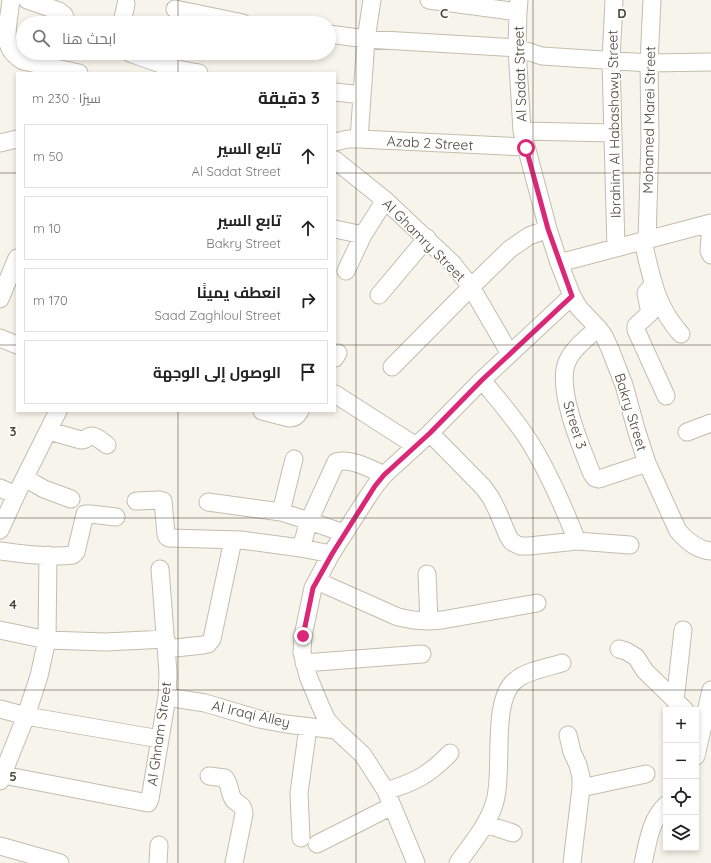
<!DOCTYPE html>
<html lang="ar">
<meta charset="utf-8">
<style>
:root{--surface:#fff;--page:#f2f2f2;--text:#222;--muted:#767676;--line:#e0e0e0}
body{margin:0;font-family:Quicksand,Cairo,sans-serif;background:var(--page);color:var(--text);direction:rtl}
.controls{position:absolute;right:12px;bottom:12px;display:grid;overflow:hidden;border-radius:0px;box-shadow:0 2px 6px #0003}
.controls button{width:36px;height:36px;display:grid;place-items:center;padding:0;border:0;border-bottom:1px solid var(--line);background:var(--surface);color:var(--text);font:20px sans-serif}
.stop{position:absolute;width:12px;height:12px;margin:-9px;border:3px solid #db2777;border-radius:50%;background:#fff}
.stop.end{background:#db2777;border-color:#fff;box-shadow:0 1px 4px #0008}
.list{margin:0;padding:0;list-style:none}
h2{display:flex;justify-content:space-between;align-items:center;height:52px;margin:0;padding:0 16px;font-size:17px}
h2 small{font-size:13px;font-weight:400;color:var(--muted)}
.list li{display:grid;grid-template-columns:26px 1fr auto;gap:12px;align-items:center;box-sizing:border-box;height:64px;margin:0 8px 8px;padding:0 8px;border:1px solid var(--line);border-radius:0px}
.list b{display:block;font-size:15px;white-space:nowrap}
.list p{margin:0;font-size:13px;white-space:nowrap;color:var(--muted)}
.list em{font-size:13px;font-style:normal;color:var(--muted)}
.icon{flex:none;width:22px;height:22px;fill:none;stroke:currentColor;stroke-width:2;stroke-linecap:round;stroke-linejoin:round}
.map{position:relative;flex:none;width:711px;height:863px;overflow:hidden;direction:ltr}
.search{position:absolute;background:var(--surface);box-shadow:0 2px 6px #0003;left:16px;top:16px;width:320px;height:44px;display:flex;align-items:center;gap:10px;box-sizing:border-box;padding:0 14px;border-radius:22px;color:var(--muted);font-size:15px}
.panel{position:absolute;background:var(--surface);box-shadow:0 2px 6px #0003;left:16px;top:72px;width:320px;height:340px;border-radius:0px;direction:rtl}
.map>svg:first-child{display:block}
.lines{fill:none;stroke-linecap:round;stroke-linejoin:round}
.minor-casing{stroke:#c4bdac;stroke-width:19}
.minor{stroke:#fff;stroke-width:17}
.route{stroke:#db2777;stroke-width:5}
.grid{fill:none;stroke:#4c4637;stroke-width:1;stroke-opacity:0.55}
.labels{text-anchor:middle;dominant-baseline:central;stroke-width:3.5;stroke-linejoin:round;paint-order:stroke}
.street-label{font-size:14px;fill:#4c4637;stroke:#fff}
.grid-label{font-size:13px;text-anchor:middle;font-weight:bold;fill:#4c4637;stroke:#fff;stroke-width:3.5;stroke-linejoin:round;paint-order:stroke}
</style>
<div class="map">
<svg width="711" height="863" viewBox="0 0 711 863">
<rect width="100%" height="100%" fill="#f7f4eb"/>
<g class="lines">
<g class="minor-casing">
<path id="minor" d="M11,0C10,7 9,15 8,22C6,40 6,51 23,61L79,73
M27,0L59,11L64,15L67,23
M429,0L518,12
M519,0L518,12L517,48L522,131L548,229L559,263L572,296L579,308L598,328L604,336L610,349L624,385L636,429L647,463L678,531C687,541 697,550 711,551
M614,0L611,61L616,248
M175,9L243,23
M122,23L126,4
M329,34L366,39L517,48L542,56L649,63L711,62
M130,53C152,61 175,70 199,73
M335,92L362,95
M522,131L613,133
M359,139L366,39L372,0
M335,142L348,139H359L526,147
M0,143L17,139
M335,160L385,200L453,264L471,287L510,354
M711,223L709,251L711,255
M335,229L363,235
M647,240L650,140L649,63L652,0
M643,241C651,276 656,307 681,334
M559,263L711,223
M346,271L363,235L385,200
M653,284L646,293L650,313L638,324L636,326V330L666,396
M379,295L427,238
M0,299L17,258
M598,328C587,338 573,348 567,362C556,389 581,447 592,474L595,478L599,479L647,463
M0,338L17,345
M335,358L338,353
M392,367L471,287L510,249L529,236L548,229
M482,380C499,401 517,421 531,444C550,475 564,508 577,541
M335,394L416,446
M262,411L289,418C295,418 297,416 300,411
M49,431L81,440C87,440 86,437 91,436C95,435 103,442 107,445
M687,432L711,423
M430,433L484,488L491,498L498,512L508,536L512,542L520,546H529L577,541L630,545
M25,478L44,489L71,499
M0,488L16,495
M136,501L160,500L163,501L166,534L167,537L169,538L241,540L301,548L331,554
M208,502L281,512L309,521L344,533
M281,512L294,459
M0,530L16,495L58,411
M301,548L309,521L336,462C352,458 369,468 384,475
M0,551C21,554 51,558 73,555L76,552L85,514H90L116,517
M427,574L429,621
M317,581L398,617L413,620L429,621L442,620L537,603
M0,630L47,640L106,642L166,639
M166,649L203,645L208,644L212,639L233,540
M619,649L626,651L636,657L645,671L685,710
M304,663L422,654
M167,697L205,703L259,719L286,724L336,730
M675,701L683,630
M0,709L26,716L160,739
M568,735L572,752L578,765L581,777V788L572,863
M696,756L711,690
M3,775L148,803L150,799L167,697L168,673L160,569
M209,776L225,778C230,785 229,790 232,797C236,806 243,801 244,814L234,863
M0,781L26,716L39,676L47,640L48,555
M581,788L646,774
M386,791C415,782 429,775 450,753
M485,824L513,833
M301,838L299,793L308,727
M317,844L392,806
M0,846L60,863
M158,863L159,845
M416,863L386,791L363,755L336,730L327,720L320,705L308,676L302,652L303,636L313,588L331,554L365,501L375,486L384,475L430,433L482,380L572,296
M458,863C471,844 489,824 495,801C504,771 490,699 516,680C526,671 549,667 562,663
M643,863C648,843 650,820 666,805"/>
</g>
<use href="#minor" class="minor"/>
</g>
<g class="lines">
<path class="route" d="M303,636L313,588L332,554L375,486L384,475L430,433L482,380L572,296L548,229L526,148"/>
</g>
<path class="grid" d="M178,0V23M356,0V863M533,0V863M178,53V73M0,173H17M335,173H711M0,345H17M335,345H711M178,411V863M0,518H711M0,690H711"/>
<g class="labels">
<g class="street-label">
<text transform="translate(520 74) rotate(-92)">Al Sadat Street</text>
<text transform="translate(649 120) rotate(-89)">Mohamed Marei Street</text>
<text transform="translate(614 124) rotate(-91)">Ibrahim Al Habashawy Street</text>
<text transform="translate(430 143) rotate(3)">Azab 2 Street</text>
<text transform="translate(424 240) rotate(45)">Al Ghamry Street</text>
<text transform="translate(631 412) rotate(73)">Bakry Street</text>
<text transform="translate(575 425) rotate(73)">Street 3</text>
<text transform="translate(251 714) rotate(13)">Al Iraqi Alley</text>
<text transform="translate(159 734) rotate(-82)">Al Ghnam Street</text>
</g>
</g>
<g class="grid-label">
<text x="444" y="18">C</text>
<text x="622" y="18">D</text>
<text x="13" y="436">3</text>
<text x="13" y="609">4</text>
<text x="13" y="781">5</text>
</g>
</svg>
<div class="controls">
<button>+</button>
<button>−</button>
<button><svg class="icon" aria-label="locate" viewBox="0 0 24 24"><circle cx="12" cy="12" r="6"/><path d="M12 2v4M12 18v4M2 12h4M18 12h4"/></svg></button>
<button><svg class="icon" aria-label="layers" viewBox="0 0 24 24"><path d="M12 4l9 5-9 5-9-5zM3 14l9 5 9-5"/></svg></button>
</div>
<div class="stop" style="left:526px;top:148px"></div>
<div class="stop end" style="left:303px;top:636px"></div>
<div class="search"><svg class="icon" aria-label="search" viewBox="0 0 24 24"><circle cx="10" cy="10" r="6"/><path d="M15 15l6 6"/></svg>ابحث هنا</div>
<section class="panel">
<h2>3 دقيقة<small>سيرًا · 230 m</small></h2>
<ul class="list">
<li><svg class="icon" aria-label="ahead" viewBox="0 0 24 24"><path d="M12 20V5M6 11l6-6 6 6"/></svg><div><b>تابع السير</b><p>Al Sadat Street</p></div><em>50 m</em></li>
<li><svg class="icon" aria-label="ahead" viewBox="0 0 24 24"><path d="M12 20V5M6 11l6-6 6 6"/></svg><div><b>تابع السير</b><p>Bakry Street</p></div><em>10 m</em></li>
<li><svg class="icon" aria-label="right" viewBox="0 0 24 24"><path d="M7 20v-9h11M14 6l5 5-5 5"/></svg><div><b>انعطف يمينًا</b><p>Saad Zaghloul Street</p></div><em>170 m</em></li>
<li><svg class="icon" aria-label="arrive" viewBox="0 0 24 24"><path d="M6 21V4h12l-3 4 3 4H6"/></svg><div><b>الوصول إلى الوجهة</b></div></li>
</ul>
</section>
</div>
